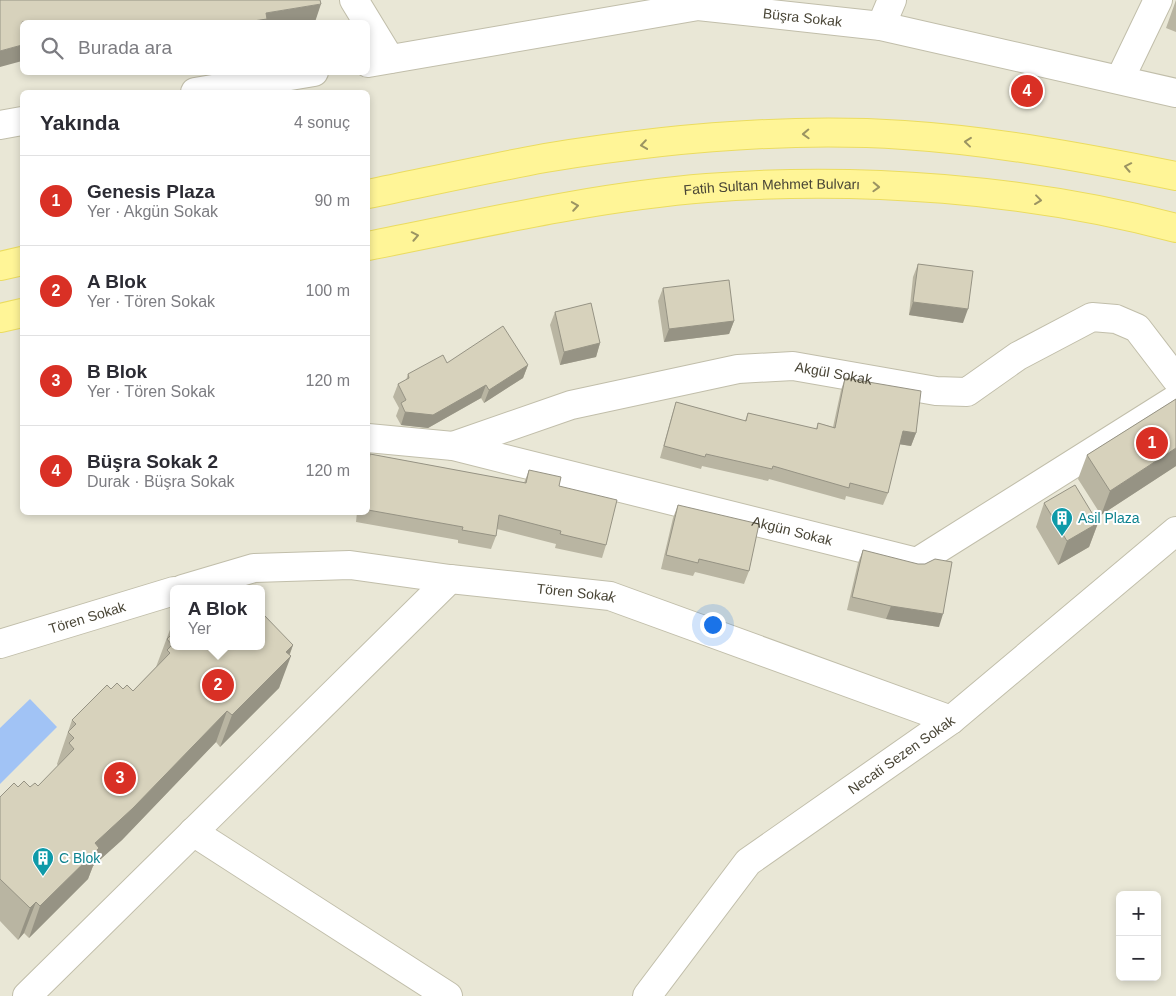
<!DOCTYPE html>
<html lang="tr">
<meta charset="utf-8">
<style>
:root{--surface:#fff;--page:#f2f2f3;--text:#2b2b33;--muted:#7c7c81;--line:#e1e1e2;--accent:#d93025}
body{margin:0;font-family:Helvetica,sans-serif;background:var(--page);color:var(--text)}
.controls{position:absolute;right:15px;bottom:15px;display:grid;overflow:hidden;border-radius:8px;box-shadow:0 2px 8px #0003}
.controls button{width:45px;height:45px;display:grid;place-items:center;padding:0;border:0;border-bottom:1px solid var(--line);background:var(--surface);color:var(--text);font:25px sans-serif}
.you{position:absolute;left:712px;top:624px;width:18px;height:18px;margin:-12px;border:4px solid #fff;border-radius:50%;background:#1a73e8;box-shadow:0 0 0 8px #1a73e833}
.badge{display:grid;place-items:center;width:32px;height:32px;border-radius:50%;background:var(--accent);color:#fff;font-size:16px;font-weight:700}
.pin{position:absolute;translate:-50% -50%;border:2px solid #fff;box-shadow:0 1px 5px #0006}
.popup{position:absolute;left:170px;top:585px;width:95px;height:65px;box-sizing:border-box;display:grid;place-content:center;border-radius:8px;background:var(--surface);filter:drop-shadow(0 1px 4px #0005);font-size:16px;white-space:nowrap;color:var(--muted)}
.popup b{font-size:19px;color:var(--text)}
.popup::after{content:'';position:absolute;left:50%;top:100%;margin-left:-10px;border:10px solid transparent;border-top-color:var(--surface)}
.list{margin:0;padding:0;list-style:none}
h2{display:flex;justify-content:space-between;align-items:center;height:65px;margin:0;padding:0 20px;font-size:21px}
h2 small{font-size:16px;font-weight:400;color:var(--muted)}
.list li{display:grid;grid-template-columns:32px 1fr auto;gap:15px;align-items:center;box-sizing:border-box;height:90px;padding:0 20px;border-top:1px solid var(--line)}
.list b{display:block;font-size:19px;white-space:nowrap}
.list p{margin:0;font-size:16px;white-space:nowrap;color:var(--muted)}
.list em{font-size:16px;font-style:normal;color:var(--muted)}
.icon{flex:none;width:28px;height:28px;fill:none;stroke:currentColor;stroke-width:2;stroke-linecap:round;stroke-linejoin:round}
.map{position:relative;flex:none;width:1176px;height:996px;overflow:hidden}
.search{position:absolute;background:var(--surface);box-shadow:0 2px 8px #0003;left:20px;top:20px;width:350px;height:55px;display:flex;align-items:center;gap:12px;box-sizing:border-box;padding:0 18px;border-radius:8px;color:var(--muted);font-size:19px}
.panel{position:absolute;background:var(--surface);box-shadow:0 2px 8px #0003;left:20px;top:90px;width:350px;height:425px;border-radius:8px}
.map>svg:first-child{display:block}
.residential{fill:#e9e7d6;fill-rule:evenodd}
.water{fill:#a1c3f5}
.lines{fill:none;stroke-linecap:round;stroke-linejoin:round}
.street-casing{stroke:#c1beaa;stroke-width:30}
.primary-casing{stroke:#ebdc60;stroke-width:30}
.street{stroke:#fff;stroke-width:28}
.primary{stroke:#fff597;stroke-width:28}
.wall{fill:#b9b5a2}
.shaded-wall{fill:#969384}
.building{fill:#d7d2bc;stroke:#969384}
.oneway{stroke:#9b9462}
.labels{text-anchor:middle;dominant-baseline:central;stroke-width:4;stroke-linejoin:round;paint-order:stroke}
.street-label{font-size:14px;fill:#494536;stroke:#fff}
.culture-label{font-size:14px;fill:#0d838f;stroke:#fff;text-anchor:start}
</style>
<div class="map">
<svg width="1176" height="996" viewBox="0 0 1176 996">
<rect width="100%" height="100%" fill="#f5f3e8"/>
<path class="residential" d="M0,0H1176V996H0ZM22,22H368V72H22ZM22,92H368V512H22ZM174,589H262V646H174ZM1120,895H1157V977H1120Z"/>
<path class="water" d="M30,699L57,727L0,784V728Z"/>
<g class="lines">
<g class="street-casing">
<g id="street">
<path d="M354,0L390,59"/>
<path d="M881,26L892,0"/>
<path id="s1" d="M368,63L698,6L881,26L1176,93"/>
<path d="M1120,79L1158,0"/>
<path d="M195,92L314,72"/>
<path d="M0,125L22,121"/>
<path id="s2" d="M368,438L453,446L917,562L1176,399"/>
<path id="s3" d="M453,446L571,405L738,369L793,366L936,391L967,392L1018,356L1092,317L1116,319L1137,328L1176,379"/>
<path id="s4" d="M183,589L254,568L350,565L450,579L610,596L951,720"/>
<path id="s5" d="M0,644L174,591"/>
<path d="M193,832L448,996"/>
<path d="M27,996L450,579"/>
<path id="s6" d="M647,996L748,862L951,720L1176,531"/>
</g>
</g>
<g class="primary-casing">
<g id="primary">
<path d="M368,194C427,182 485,169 545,158C662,139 785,127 904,135C996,141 1086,158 1176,176"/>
<path id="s7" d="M368,246C480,224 593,197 707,188C858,176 1030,189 1176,228"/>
<path d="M0,266L22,261"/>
<path d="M0,318L22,313"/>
</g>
</g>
<use href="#street" class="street"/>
<use href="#primary" class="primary"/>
</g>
<path class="wall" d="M1176,0V32L1166,28Z
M918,264L963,323L909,315L913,277Z
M663,288L734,321L729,334L664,342L658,301Z
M555,312L600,343L596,357L560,365L550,325Z
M447,363L528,365L523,378L484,403L481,398L428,428L401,425L396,416L399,408L393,397L398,384L406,380L408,374Z
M845,378L916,433L911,446L899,444L888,493L883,505L846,496L845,500L769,479L768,481L702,466L701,469L660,458L672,415L676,402L745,421L748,413L816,429L818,423L833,427L841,390Z
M1176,399V466L1101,515L1078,479L1087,455Z
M370,454L524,483L529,470L559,486L606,545L602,558L555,548L556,544L497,529L496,536L491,549L458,543V540L356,522L357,512H368V461Z
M1044,503L1098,523L1089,547L1058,565L1036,527Z
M678,505L749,571L744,584L695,572L693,576L661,569L673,518Z
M863,550L939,627L886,619L847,610L858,563Z
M171,627L293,645L279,688L220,747L216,742L122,840L93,866L88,879L29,938L24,933L18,940L0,921V797L18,787L38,786L58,766L57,764L72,720L111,689H123L133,691L156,667Z"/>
<path class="shaded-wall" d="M321,4L315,22H246L266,13Z
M22,45V61L0,67V51Z
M913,302L968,309L963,323L909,315Z
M734,321L729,334L664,342L669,329Z
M600,343L596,357L560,365L564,352Z
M528,365L523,378L484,403L489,390Z
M486,385L481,398L428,428L401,425L405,412Z
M903,431L916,433L911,446L898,444Z
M1176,448V466L1101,515L1110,491Z
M1098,523L1089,547L1058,565L1067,541Z
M891,606L943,614L939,627L886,619Z
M293,645L288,658L291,656L279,688L220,747L232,715L286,652Z
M227,711L216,742L122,840L93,866L88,879L29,938L40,906L95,843Z
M36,902L24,933L18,940L30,908Z"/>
<path class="building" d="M0,0H320L321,4L266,13L267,19L246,22H22V45L0,51Z
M918,264L973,271L968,309L913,302Z
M729,280L734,321L669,329L663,288Z
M591,303L600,343L564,352L555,312Z
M503,326L528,365L489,390L486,385L433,415L405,412L401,403L406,400L398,384L409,378L408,374L443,355L447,363Z
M845,378L921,391L916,433L903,431L888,493L850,483L849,488L773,466L772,469L706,454L705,457L664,446L676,402L746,421L748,413L817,429L818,423L835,428Z
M1176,399V448L1110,491L1087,455Z
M370,454L526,483L529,470L561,477L559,486L617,500L606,545L560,534L561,531L499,515L496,536L462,530L463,527L368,510V469Z
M1075,485L1098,523L1067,541L1044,503Z
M678,505L759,524L749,571L699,559L698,563L666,555Z
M863,550L918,564H925L935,559L952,562L943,614L891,606L852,597Z
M262,613L293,645L286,652L291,656L232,715L227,711L133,808L95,843L99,848L40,906L36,902L30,908L0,879V797L14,783L18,787L24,781L30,787L35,783L38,786L74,749L69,743L74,738L68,732L76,724L72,720L107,685L111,689L117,683L123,689L127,685L133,691L170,653L167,650L172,645L167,639L174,632V646H262Z
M174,623V631L171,627Z"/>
<defs><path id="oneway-chevron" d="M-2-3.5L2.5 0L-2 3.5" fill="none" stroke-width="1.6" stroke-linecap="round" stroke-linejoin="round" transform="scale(1.25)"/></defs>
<g class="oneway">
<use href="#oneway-chevron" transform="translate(806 134) rotate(178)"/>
<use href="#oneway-chevron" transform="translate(968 142) rotate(-174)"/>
<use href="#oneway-chevron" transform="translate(644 145) rotate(172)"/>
<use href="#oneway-chevron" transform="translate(1128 167) rotate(-169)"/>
<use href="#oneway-chevron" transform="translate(876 187) rotate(2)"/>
<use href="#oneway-chevron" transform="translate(1038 200) rotate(7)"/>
<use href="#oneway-chevron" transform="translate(575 206) rotate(-9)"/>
<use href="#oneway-chevron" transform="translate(415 236) rotate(-11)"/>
</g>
<defs>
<g id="building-pin" transform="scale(1.125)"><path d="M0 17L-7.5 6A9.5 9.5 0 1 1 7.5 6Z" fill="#0f9aa8" stroke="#fff"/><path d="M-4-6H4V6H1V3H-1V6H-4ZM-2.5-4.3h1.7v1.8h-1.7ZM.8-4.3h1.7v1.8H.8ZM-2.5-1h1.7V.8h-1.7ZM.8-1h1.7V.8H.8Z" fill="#fff"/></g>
</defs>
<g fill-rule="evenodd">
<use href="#building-pin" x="1062" y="518"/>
<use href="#building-pin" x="43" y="858"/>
</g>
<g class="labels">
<g class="street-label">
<text stroke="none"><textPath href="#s1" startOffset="440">Büşra Sokak</textPath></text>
<text stroke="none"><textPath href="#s7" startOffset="409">Fatih Sultan Mehmet Bulvarı</textPath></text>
<text stroke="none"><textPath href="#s3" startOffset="392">Akgül Sokak</textPath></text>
<text stroke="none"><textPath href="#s2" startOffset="435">Akgün Sokak</textPath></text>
<text stroke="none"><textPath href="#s4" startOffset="398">Tören Sokak</textPath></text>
<text stroke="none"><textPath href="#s5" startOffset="91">Tören Sokak</textPath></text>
<text stroke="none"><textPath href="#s6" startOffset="355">Necati Sezen Sokak</textPath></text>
</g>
<g class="culture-label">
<text x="1078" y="518">Asil Plaza</text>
<text x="59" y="858">C Blok</text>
</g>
</g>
</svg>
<div class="controls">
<button>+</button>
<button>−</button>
</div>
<div class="you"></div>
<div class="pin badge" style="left:1152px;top:443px">1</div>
<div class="pin badge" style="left:218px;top:685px">2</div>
<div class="popup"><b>A Blok</b>Yer</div>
<div class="pin badge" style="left:120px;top:778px">3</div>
<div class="pin badge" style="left:1027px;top:91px">4</div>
<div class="search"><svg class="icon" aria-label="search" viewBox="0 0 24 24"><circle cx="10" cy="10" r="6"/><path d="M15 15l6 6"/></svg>Burada ara</div>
<section class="panel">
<h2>Yakında<small>4 sonuç</small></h2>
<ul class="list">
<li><span class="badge">1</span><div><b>Genesis Plaza</b><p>Yer · Akgün Sokak</p></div><em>90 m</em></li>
<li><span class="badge">2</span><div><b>A Blok</b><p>Yer · Tören Sokak</p></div><em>100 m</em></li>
<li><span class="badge">3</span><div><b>B Blok</b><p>Yer · Tören Sokak</p></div><em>120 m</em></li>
<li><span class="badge">4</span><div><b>Büşra Sokak 2</b><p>Durak · Büşra Sokak</p></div><em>120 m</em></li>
</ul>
</section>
</div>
